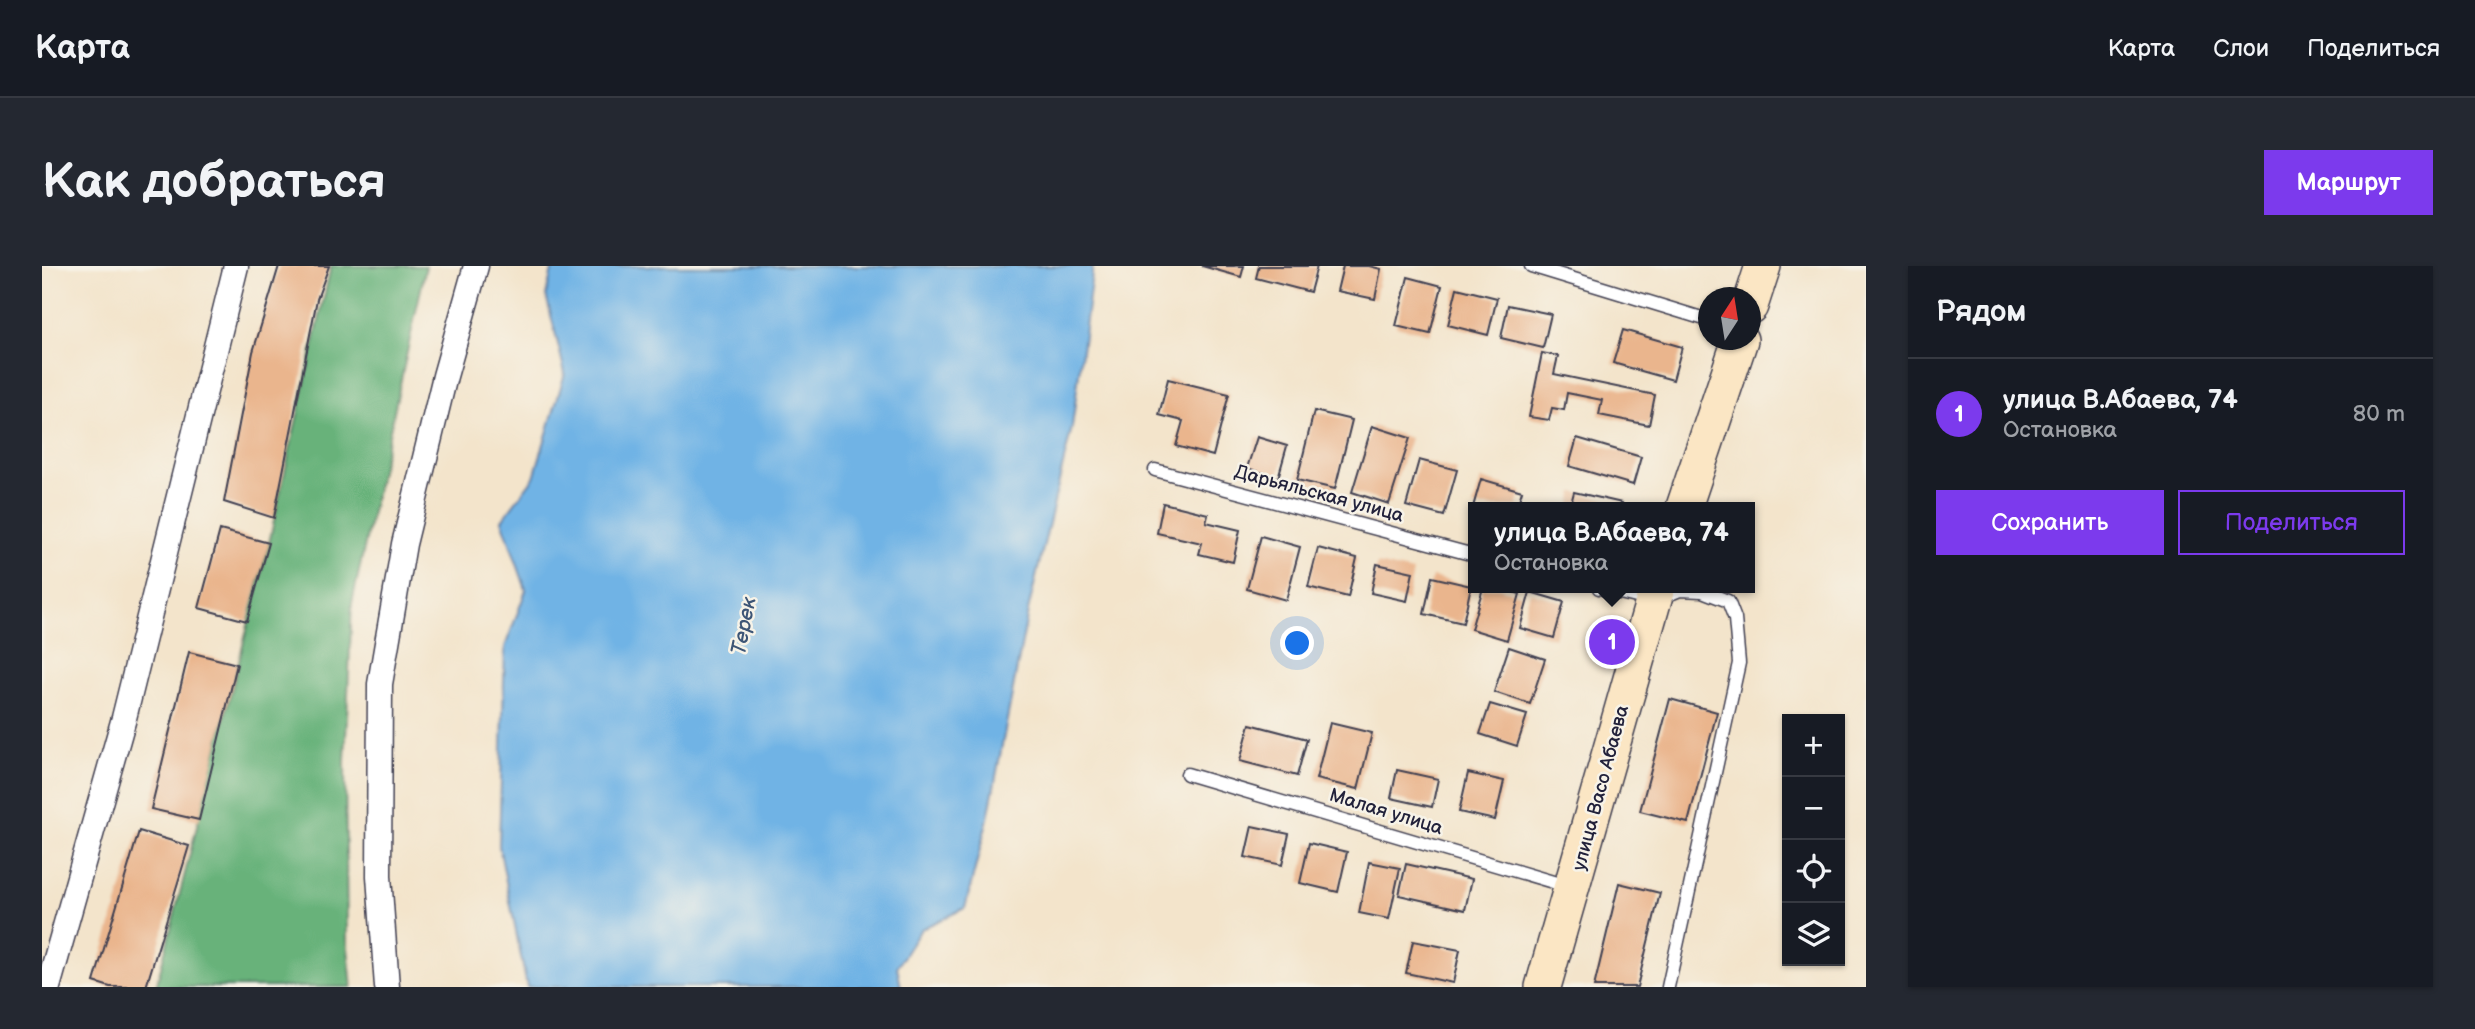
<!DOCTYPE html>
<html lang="ru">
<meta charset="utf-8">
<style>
:root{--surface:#171b24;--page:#242831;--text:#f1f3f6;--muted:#9ea1a6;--line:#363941;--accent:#7c3aed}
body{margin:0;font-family:"Balsamiq Sans",sans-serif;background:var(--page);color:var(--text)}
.controls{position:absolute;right:21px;bottom:21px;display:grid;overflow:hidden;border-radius:0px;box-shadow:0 2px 5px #0004}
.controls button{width:63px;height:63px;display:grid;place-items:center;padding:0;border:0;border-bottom:2px solid var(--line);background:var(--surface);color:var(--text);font:35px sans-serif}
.compass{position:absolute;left:1656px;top:21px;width:63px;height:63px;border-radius:50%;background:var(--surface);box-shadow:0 2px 5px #0004;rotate:12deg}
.you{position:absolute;left:1256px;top:378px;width:24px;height:24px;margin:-18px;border:5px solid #fff;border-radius:50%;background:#1a73e8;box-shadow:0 0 0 10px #1a73e833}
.badge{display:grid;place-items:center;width:46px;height:46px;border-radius:50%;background:var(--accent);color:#fff;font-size:23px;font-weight:700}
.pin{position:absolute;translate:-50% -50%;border:4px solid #fff;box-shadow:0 2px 7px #0006}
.popup{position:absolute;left:1426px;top:236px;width:287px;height:91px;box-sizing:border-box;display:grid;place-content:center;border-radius:0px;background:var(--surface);filter:drop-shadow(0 2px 5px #0005);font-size:23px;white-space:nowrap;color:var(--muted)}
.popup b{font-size:26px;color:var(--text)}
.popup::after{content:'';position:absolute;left:50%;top:100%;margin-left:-14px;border:14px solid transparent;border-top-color:var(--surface)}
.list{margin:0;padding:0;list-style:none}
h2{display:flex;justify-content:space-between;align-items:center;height:91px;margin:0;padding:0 28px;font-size:30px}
h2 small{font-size:23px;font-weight:400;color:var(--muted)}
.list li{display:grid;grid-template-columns:46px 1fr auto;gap:21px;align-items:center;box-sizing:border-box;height:112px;padding:0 28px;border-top:2px solid var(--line)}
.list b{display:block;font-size:26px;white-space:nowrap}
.list p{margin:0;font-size:23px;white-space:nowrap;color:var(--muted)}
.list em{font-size:23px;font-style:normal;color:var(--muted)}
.actions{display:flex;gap:14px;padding:21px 28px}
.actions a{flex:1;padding:16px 0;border:2px solid var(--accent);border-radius:0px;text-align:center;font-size:24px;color:var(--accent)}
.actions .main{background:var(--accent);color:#fff}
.icon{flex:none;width:38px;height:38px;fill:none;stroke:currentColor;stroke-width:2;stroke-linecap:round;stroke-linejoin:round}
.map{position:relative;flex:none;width:1824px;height:721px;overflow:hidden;border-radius:0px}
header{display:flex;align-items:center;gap:42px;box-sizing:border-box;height:98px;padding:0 35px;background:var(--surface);border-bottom:2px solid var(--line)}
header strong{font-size:33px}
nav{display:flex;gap:38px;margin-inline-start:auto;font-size:24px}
.intro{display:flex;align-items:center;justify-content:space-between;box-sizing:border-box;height:168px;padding:0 42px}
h1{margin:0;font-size:49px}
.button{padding:18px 32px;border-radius:0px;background:var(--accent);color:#fff;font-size:24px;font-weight:700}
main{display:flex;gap:42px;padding:0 42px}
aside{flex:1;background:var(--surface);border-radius:0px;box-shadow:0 2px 5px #0004}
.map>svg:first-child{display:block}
.forest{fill:#67b27a;stroke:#446a5a;stroke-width:2}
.water{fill:#70b3e5;stroke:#496a90;stroke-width:2}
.building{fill:#eab58d}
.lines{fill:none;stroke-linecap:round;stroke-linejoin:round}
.lane-casing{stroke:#413f51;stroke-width:15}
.street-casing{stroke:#413f51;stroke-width:27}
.secondary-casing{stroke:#413f51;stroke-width:38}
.lane{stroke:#fff;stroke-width:12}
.street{stroke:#fff;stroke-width:24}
.secondary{stroke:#fbe6c4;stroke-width:35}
.labels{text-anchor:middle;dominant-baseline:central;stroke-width:5;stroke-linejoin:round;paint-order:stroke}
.street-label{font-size:19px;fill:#22223b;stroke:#f7f3e8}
.water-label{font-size:21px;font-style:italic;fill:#3d5576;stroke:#f7f3e8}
</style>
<header>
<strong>Карта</strong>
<nav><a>Карта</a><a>Слои</a><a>Поделиться</a></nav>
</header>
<div class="intro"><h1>Как добраться</h1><a class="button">Маршрут</a></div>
<main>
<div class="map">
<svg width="1824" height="721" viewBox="0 0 1824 721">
<rect width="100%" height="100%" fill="#f7f3e8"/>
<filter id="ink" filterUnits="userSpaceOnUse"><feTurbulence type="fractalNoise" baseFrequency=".0143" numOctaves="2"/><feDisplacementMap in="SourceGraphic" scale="14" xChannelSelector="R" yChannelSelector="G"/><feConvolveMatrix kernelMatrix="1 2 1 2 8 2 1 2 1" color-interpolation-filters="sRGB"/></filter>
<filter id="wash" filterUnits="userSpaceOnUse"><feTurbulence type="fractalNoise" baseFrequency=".00686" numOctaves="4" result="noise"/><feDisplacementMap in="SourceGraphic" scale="28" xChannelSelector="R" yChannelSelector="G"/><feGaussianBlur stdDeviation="1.57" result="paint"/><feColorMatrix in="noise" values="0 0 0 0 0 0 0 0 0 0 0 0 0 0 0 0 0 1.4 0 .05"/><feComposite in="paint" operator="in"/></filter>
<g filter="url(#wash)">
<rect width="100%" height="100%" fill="#f3e4cb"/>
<path class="forest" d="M289,0H384L310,337L303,496L305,672L310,721H114L227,277Z"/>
<path class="water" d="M511,0H1051L1030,161L986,345L946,552L923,642L879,663L855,701L859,721H485L457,580L463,381L484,324L460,254L492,211L523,107L504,29Z"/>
<g id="blocks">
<path class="building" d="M237,0H287L275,33L232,252L182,236L211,86Z
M1160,0H1202L1199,11Z
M1217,0H1275L1268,26L1214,12Z
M1301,0H1327L1339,3L1333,33L1295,25Z
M1366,11L1400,20L1388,68L1354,60Z
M1415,22L1455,32L1446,69L1406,59Z
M1466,39L1509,48L1501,82L1459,72Z
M1581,64L1640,81L1631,114L1571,97Z
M1500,87L1516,90L1512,108L1613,129L1607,159L1557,149L1560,134L1525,127L1522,144L1510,142L1507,154L1487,151Z
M1126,113L1187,128L1171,190L1134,180L1141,155L1117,149Z
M1272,145L1310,154L1293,223L1255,214Z
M1330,160L1368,172L1347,238L1310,226Z
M1215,171L1245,180L1236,212L1205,202Z
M1535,172L1599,191L1591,219L1527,200Z
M1377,194L1415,204L1402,250L1364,240Z
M1439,213L1480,225L1475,241H1431Z
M1532,226L1580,237L1579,241H1528Z
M1121,237L1166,248L1164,256L1198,264L1191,296L1157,288L1160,277L1115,267Z
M178,264L227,277L205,355L157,342Z
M1219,270L1258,281L1244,334L1205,323Z
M1276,282L1315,292L1306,331L1266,321Z
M1335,298L1371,306L1365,335L1329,327Z
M1390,311L1429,320L1421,357L1382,348Z
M1441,322H1456L1478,328L1465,374L1429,363Z
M1488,326L1522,336L1512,372L1478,362Z
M1467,381L1503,393L1488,438L1452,426Z
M147,386L195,398L157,554L109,543Z
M1628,433L1675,446L1646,557L1598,545Z
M1448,438L1485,449L1475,480L1438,468Z
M1288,457L1330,467L1316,523L1274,513Z
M1208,458L1265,473L1255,510L1198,495Z
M1355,504L1396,513L1390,541L1349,532Z
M1426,507L1462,515L1453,554L1417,546Z
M1210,560L1247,568L1240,599L1203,591Z
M97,565L147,580L104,721H68L52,716Z
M1267,577L1305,586L1296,626L1258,617Z
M1327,596L1358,602L1347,653L1317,647Z
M1364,598L1430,613L1423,644L1357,629Z
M1577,617L1618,627L1595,721H1552Z
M1371,675L1418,684L1411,717L1364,707Z"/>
</g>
</g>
<g filter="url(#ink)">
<use href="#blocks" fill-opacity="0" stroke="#413f51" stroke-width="2"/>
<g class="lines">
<g class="lane-casing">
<path id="lane" d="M1489,0L1666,54
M1113,204L1432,289
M1557,322L1611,335L1638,324L1660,325L1686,335L1693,353L1697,397L1626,721
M1145,508L1528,621"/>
</g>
<g class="street-casing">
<path id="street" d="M6,721L82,452L194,0
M345,721L337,610L338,418L362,278L403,110L434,0"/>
</g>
<g class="secondary-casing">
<path id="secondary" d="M1708,40L1721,0
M1642,241L1698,74
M1501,721L1615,322"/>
</g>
<use href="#lane" class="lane"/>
<use href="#street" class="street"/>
<use href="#secondary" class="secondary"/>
</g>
</g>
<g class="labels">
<g class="street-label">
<text transform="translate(1277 228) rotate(15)">Дарьяльская улица</text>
<text transform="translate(1559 522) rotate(-75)">улица Васо Абаева</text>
<text transform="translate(1344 546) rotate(17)">Малая улица</text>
</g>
<g class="water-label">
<text transform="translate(702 360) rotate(-79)">Терек</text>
</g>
</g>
</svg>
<div class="controls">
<button>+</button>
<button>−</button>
<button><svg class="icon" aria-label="locate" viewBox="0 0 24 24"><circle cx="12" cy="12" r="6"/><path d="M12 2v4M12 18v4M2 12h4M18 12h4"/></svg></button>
<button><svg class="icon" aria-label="layers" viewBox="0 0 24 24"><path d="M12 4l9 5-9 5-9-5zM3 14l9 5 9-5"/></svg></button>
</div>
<svg class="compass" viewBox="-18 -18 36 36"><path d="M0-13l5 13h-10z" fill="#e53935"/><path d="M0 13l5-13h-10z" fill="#9ea1a6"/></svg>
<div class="you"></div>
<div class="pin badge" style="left:1570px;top:376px">1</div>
<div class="popup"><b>улица В.Абаева, 74</b>Остановка</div>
</div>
<aside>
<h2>Рядом<small></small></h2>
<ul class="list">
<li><span class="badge">1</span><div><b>улица В.Абаева, 74</b><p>Остановка</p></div><em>80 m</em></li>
</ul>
<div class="actions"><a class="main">Сохранить</a><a>Поделиться</a></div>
</aside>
</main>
